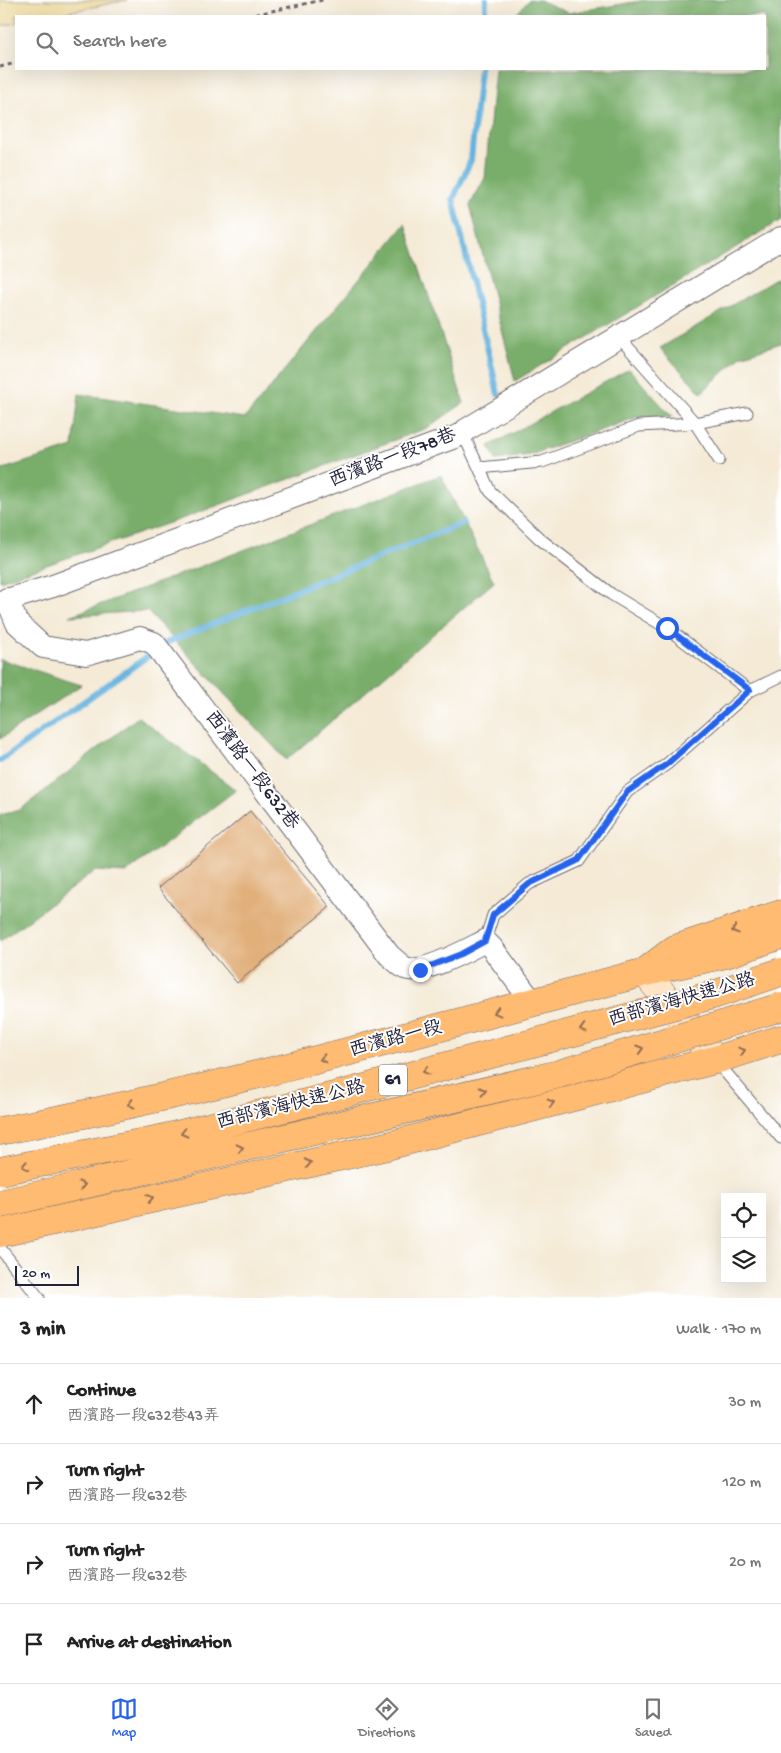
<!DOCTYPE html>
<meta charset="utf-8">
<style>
:root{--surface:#fff;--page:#f6f6f6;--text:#222;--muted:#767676;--line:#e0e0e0;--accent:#2563eb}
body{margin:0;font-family:"Gochi Hand","LXGW WenKai TC",sans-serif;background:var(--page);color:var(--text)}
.controls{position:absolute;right:15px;bottom:15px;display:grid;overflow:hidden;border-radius:0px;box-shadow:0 5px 20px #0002}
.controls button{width:45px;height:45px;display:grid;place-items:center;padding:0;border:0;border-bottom:1px solid var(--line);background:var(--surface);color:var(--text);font:25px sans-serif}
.scale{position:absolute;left:15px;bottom:12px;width:64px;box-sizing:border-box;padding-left:5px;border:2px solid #22223b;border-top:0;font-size:14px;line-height:18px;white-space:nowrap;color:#22223b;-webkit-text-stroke:4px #fff;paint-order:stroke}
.stop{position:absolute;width:15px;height:15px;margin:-11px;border:4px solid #2563eb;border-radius:50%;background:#fff}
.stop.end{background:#2563eb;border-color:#fff;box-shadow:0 1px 5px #0008}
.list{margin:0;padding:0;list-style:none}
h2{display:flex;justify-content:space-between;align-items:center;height:65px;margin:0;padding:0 20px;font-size:21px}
h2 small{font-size:16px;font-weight:400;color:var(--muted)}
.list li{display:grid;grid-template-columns:32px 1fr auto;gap:15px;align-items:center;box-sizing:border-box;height:80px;padding:0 20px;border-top:1px solid var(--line)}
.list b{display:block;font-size:19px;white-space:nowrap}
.list p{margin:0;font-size:16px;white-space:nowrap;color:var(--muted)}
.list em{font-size:16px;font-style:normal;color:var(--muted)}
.icon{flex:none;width:28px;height:28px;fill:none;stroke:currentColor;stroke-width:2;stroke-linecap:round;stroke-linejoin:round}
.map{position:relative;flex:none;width:781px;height:1298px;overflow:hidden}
.search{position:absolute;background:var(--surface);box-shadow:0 5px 20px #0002;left:15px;right:15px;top:15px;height:55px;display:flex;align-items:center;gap:12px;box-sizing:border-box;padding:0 18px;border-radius:0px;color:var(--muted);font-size:19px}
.sheet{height:385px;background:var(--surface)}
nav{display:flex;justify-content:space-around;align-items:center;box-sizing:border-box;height:70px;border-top:1px solid var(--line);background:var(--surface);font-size:14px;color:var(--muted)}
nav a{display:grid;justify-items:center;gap:2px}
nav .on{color:var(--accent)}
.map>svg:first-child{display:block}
.forest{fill:#79ae6b;stroke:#4e6853}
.sand{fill:#eeda9e;stroke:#887e6c}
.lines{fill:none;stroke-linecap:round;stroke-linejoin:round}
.stream{stroke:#65b2de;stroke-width:6}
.building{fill:#e1af79}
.lane-casing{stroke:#6c6871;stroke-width:13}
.street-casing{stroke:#6c6871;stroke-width:24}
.secondary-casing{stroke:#6c6871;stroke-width:29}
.primary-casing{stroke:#6c6871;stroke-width:29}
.highway-casing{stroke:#6c6871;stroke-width:29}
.path{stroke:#6c6871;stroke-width:3;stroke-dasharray:4 4;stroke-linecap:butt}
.lane{stroke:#fff;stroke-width:11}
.street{stroke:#fff;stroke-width:22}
.secondary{stroke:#ffe4c6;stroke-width:28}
.primary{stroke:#ffbb71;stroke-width:28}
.highway{stroke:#ffbb71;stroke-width:28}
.highway-bridge-casing{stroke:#6c6871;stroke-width:29;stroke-linecap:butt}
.highway-bridge{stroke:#ffbb71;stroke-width:28}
.oneway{stroke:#906e56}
.route{stroke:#2563eb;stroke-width:6}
.labels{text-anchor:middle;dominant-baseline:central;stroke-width:4;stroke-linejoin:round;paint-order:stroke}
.shield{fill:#fff;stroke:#646476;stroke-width:1}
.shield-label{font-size:18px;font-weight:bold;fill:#22223b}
.street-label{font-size:19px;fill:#22223b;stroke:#fff}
</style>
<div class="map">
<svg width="781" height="1298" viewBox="0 0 781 1298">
<rect width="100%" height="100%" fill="#fff"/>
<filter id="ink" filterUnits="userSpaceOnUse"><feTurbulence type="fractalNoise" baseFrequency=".02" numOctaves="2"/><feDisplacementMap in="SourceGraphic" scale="10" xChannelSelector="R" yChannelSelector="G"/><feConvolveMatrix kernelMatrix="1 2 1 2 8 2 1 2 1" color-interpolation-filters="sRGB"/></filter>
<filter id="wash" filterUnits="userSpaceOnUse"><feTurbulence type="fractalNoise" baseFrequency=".0096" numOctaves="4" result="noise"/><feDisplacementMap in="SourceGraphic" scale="20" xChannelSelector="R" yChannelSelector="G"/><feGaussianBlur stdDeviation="1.12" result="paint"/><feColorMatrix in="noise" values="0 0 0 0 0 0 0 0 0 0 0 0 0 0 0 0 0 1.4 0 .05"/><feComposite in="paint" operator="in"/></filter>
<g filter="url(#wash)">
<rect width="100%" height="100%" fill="#f4ead6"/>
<path class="forest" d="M529,0H540L569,13L646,0H781V220L515,381L470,205L485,178L495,69H765V16H515Z
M405,224L464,403L427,428L184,518L0,581V470L73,447L79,394L245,418Z
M781,276V343L741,356L701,393L660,348Z
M629,369L672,417H638L530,455L496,460L489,446Z
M441,475L494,582L286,760L147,611L70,616Z
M0,659L81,685L0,739Z
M138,717L236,790L126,873L95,871L0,941V815L20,810Z"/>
<path class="sand" d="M0,0H127L49,16H16V23L0,26Z"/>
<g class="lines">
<path class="stream" d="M485,16L486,0
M480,69L471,160L453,199L498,394
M166,643L463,523
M0,761L151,654"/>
</g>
<g id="blocks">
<path class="building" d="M250,811L330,907L237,983L158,888Z"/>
</g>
</g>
<g filter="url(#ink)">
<use href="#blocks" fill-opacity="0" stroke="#6c6871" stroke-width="1"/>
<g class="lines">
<g class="lane-casing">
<path id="lane" d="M619,337L695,423L719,460
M463,434L490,491L540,539L611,594L667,628L750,691
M479,468L542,462L639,426L695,423L747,413
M485,941L493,915L529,884L579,861L627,792L667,764L750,691L781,676
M716,1061L781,1138
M0,1248L39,1298"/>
</g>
<g class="street-casing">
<path id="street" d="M7,599L17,623L43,647L86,654L140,638L154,643L389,955C394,959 400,965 405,968C423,975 467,950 485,941L492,948L533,1003
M0,602L53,586L463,434L466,430L781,238"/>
</g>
<g class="secondary-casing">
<path id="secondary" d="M645,972L715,1060"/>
</g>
<g class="primary-casing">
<path id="primary" d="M0,1131C218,1090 431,1030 645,972L675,949L781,914
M0,1233L387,1146L715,1060L781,1039"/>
</g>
<g class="highway-casing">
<path id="highway" d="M645,972L726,954L781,935"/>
</g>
<path class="path" d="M248,16L323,0
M0,67L16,63"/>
<use href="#lane" class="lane"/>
<use href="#street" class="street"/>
<use href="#secondary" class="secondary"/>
<use href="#primary" class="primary"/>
<use href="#highway" class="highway"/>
<g class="highway-bridge-casing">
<path id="highway-bridge" d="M0,1171L160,1139L346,1093L713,995L781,972
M0,1204L559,1074L781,1007"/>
</g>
<use href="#highway-bridge" class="highway-bridge"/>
</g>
<defs><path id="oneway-chevron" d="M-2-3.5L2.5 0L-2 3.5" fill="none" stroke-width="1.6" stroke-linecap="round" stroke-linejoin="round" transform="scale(1.25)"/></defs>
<g class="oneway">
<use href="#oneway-chevron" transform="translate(735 930) rotate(162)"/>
<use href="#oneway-chevron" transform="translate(497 1012) rotate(165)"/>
<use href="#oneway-chevron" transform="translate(583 1029) rotate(165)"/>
<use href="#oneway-chevron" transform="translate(640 1049) rotate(-17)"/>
<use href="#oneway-chevron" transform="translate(742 1051) rotate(-18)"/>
<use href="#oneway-chevron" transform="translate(323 1059) rotate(167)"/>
<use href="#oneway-chevron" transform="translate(426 1071) rotate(165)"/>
<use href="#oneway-chevron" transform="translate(483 1091) rotate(-13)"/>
<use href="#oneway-chevron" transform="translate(551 1103) rotate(-15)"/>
<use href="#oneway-chevron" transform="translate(131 1104) rotate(167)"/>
<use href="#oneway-chevron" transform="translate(184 1133) rotate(166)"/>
<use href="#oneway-chevron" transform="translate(240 1148) rotate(-13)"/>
<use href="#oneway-chevron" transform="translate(308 1163) rotate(-12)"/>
<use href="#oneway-chevron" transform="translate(25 1166) rotate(169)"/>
<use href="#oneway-chevron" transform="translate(82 1185) rotate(-13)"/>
<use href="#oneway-chevron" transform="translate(150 1198) rotate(-13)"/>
</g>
</g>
<g class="lines" filter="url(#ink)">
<path class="route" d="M420,970L461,954L485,941L493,915L529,884L579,860L627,792L667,764L750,690L667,628"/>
</g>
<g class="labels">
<rect class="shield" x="379" y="1064.5" width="28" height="31" rx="4"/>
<g class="shield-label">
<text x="393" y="1080">61</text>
</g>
<g class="street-label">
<text transform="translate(393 459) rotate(-21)">西濱路一段78巷</text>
<text transform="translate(251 771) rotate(53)">西濱路一段632巷</text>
<text transform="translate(682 1001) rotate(-16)">西部濱海快速公路</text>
<text transform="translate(396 1040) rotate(-15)">西濱路一段</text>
<text transform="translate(291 1106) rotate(-14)">西部濱海快速公路</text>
</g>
</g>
</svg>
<div class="controls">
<button><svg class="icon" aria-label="locate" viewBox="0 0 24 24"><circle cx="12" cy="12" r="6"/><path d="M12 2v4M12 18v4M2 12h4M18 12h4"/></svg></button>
<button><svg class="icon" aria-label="layers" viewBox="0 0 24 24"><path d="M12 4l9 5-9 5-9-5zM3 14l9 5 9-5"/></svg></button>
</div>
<div class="scale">20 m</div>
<div class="stop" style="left:667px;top:628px"></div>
<div class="stop end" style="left:420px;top:970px"></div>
<div class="search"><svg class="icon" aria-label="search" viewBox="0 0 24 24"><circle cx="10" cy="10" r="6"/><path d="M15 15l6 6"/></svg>Search here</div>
</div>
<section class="sheet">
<h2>3 min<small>Walk · 170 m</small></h2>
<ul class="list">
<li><svg class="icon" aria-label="ahead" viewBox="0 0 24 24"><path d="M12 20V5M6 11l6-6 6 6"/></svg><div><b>Continue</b><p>西濱路一段632巷43弄</p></div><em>30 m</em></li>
<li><svg class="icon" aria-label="right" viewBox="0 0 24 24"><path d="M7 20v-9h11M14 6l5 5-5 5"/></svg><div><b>Turn right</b><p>西濱路一段632巷</p></div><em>120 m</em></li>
<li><svg class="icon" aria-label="right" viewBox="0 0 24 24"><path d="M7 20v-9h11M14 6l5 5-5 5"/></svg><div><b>Turn right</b><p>西濱路一段632巷</p></div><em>20 m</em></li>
<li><svg class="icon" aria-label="arrive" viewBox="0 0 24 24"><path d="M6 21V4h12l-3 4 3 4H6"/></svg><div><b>Arrive at destination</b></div></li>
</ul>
</section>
<nav>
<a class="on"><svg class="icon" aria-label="map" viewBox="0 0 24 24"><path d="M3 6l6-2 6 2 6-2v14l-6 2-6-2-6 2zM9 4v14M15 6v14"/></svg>Map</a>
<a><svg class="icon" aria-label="directions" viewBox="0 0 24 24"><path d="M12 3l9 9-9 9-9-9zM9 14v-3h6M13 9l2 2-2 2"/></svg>Directions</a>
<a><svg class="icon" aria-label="saved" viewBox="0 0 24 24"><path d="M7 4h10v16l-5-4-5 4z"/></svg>Saved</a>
</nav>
